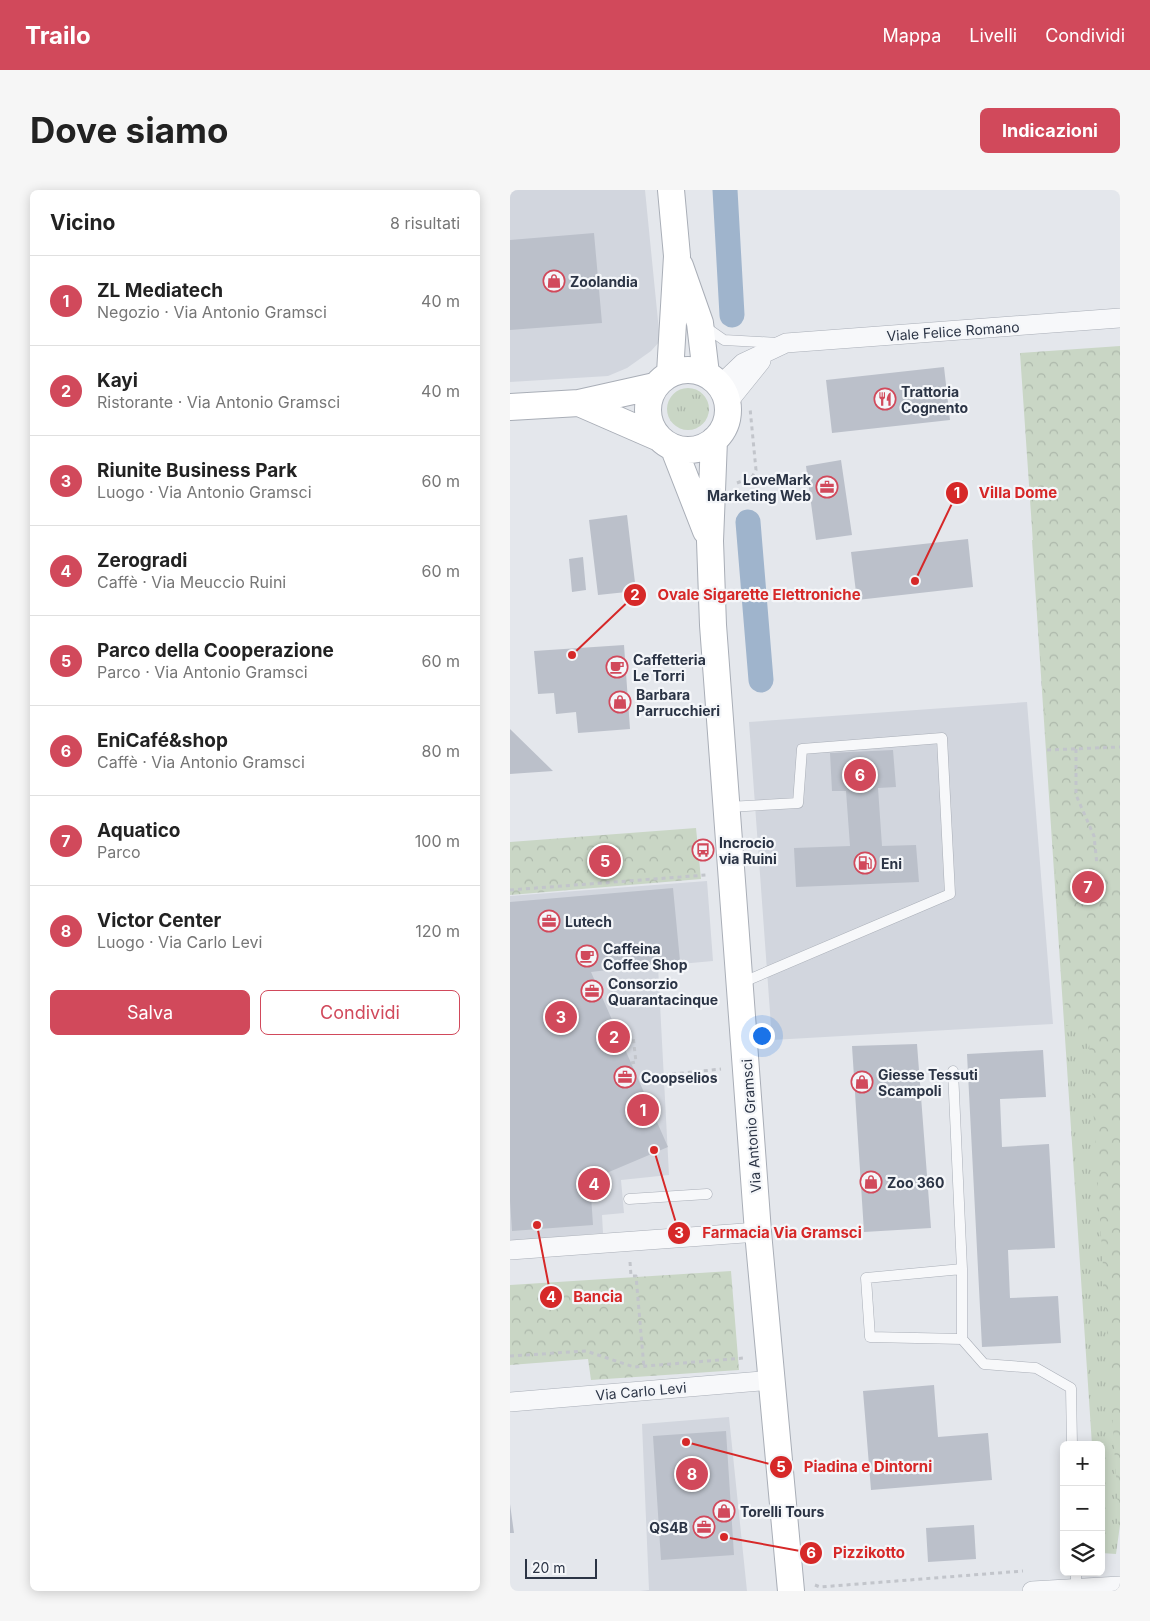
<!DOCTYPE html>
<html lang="it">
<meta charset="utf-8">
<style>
:root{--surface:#fff;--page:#f6f6f6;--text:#222;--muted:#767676;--line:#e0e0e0;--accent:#d1495b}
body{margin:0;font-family:Inter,sans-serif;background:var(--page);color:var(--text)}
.controls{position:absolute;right:15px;bottom:15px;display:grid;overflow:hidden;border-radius:8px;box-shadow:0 2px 12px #0003}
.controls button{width:45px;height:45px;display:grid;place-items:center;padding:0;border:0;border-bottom:1px solid var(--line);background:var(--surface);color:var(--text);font:25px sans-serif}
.scale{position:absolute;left:15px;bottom:12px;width:72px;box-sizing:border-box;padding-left:5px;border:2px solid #2b3445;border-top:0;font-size:14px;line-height:18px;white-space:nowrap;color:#2b3445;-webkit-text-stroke:4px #f4f6f9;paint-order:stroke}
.you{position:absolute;left:251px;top:845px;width:18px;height:18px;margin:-12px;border:4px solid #fff;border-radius:50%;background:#1a73e8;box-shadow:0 0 0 8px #1a73e833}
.badge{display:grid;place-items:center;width:32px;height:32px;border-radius:50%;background:var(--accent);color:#fff;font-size:16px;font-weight:700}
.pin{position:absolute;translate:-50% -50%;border:2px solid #fff;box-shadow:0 1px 5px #0006}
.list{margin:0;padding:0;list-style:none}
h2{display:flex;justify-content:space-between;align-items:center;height:65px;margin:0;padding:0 20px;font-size:21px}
h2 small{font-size:16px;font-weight:400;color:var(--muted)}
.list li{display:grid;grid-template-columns:32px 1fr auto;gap:15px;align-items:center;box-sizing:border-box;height:90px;padding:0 20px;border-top:1px solid var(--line)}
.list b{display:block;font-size:19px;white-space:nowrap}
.list p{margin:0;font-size:16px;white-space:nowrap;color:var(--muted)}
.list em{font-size:16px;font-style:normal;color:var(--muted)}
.actions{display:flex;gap:10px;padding:15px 20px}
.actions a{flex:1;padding:11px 0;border:1px solid var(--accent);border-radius:8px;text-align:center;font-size:18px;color:var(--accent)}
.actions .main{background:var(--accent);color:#fff}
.icon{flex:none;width:28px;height:28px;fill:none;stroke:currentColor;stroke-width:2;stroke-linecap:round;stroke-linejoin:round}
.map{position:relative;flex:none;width:610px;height:1401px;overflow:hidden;border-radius:8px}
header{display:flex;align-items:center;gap:30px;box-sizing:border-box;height:70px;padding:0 25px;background:var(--accent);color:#fff}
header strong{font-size:24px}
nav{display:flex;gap:28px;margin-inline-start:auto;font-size:18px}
.intro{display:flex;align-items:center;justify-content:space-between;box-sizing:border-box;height:120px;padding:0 30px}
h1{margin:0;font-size:35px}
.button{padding:12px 22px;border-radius:8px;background:var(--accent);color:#fff;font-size:18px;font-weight:700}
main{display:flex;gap:30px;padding:0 30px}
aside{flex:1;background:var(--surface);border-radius:8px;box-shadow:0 2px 12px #0003}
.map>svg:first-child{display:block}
.built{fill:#d2d6de}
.grass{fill:url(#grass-tufts)}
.park{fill:url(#park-crowns)}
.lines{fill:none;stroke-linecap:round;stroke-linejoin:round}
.canal{stroke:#9fb4cc;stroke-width:25}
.building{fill:#bbc0ca}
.lane-casing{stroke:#a9aeb7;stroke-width:11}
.street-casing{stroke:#a9aeb7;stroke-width:20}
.secondary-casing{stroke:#a9aeb7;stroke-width:28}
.path{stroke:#c2c5cb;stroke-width:3;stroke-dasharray:4 4;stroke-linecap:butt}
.lane{stroke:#f7f8fa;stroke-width:10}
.street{stroke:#f7f8fa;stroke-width:19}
.secondary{stroke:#fff;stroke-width:26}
.labels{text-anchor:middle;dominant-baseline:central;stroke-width:4.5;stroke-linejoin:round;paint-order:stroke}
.poi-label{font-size:14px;font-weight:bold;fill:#2b3445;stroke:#f4f6f9;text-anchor:start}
.street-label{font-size:14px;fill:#2b3445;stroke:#f4f6f9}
.leader{fill:none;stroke:#d62828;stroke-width:2}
.callout-dot{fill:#d62828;stroke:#f4f6f9;stroke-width:2}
.mark-label{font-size:15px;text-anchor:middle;font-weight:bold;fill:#fff}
.callout-label{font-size:15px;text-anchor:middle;font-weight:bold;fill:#d62828;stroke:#f4f6f9;stroke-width:4.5;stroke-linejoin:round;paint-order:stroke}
</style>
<header>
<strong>Trailo</strong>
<nav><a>Mappa</a><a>Livelli</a><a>Condividi</a></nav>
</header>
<div class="intro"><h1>Dove siamo</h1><a class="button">Indicazioni</a></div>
<main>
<aside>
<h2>Vicino<small>8 risultati</small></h2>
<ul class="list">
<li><span class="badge">1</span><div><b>ZL Mediatech</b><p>Negozio · Via Antonio Gramsci</p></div><em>40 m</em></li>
<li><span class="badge">2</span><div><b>Kayi</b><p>Ristorante · Via Antonio Gramsci</p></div><em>40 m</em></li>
<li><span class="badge">3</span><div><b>Riunite Business Park</b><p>Luogo · Via Antonio Gramsci</p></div><em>60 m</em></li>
<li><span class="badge">4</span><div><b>Zerogradi</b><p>Caffè · Via Meuccio Ruini</p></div><em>60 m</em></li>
<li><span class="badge">5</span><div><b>Parco della Cooperazione</b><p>Parco · Via Antonio Gramsci</p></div><em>60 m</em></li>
<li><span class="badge">6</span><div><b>EniCafé&amp;shop</b><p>Caffè · Via Antonio Gramsci</p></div><em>80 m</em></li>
<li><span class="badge">7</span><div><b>Aquatico</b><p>Parco</p></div><em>100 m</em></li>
<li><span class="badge">8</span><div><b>Victor Center</b><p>Luogo · Via Carlo Levi</p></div><em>120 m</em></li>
</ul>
<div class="actions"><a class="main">Salva</a><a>Condividi</a></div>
</aside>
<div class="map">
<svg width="610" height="1401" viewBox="0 0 610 1401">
<defs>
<pattern id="grass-tufts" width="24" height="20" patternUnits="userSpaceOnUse" patternTransform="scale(1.25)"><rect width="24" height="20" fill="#c9d6c5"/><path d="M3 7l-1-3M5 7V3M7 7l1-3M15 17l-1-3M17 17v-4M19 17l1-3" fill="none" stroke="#adb8ab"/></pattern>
<pattern id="park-crowns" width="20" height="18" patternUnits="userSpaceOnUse" patternTransform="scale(1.25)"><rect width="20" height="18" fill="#c9d6c5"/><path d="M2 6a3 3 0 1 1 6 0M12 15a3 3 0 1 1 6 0" fill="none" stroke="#adb8ab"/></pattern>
</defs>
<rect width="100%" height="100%" fill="#e4e7ec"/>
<path class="built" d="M0,0H135L150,151L141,161L117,178L98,186L0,192Z
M517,512L543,834L262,850L239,532Z
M197,691L203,771L148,776L159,985L111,990L114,1023L92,1025L93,1043L0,1051V706Z
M219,1227L237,1401H130L139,1400L132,1234Z"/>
<path class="grass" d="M157 219a21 21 0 1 1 42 0a21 21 0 1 1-42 0Z
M522,350L610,360V1335L606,1364L591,1363V1255H582Z"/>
<path class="park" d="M610,156V1335H609L578,835L556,836L510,163Z
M186,638L191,689L0,705V652Z
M221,1081L229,1180L81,1190L78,1169L0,1175V1095Z"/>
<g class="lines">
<path class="canal" d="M215,0L222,125
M238,332L251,490"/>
</g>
<path class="building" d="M84,43L92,133L0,140V50Z
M434,177L440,230L322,243L316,190Z
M331,270L342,345L306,350L296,276Z
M117,325L126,401L88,405L79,330Z
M458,349L463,397L347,410L341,362Z
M73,367L76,400L62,402L59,369Z
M114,455L120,539L68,543L66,522L46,524L44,503L28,504L24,461Z
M0,539L43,581L0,584Z
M383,560L386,597L368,598L372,656L406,655L409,692L286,697L284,658L340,656L336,601H322L320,563Z
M163,698L170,771L81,782L158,957L80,990L83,1035L2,1041L0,1011V712Z
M407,854L421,1038L354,1042L342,856Z
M533,860L536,907L490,909L492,957L539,954L545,1058L498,1060L500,1108L548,1106L551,1153L472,1157L457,864Z
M424,1195L428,1247L478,1243L482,1290L361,1300L353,1201Z
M216,1241L224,1365L151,1370L143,1246Z
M0,1314L4,1343H0Z
M464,1335L466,1369L418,1372L416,1338Z"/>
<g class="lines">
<g class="lane-casing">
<path id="lane" d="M194,136L214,150L268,153
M218,617L288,613L292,559L432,548L440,704L231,793
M443,881L452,1079
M119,1009L197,1004
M452,1149L360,1147L356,1088L452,1079V1149L474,1174L526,1178L561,1198L562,1255
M566,1382V1398"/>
</g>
<g class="street-casing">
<path id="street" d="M210,195L233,173L276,153L610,128
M218,212L251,171
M0,1060L248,1042
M0,1212L262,1190
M522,1401L610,1396"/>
</g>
<g class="secondary-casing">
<path id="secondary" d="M170,76L190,133L196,184
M138 220a40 40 0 1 1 80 0a40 40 0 1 1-80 0Z
M160,183L167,66L161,0
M69,213L147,247
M0,217L69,213L145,196
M204,250L200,351L203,435L248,1042L281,1401
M164,259L196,341"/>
</g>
<path class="path" d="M227,293L242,287L246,280L240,218
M566,559V605L584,646L587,675
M537,560L610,557
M0,700L196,685
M121,873L126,872L123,846
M154,885L211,879
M120,1072L121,1086H126L134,1178
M0,1166L76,1161L124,1177L234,1168
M305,1395L310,1397L513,1381"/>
<use href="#lane" class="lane"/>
<use href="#street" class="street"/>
<use href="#secondary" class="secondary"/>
</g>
<defs>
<g id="shop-ring" transform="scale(1.125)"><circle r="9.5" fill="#f4f6f9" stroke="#d1495b" stroke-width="1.5"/><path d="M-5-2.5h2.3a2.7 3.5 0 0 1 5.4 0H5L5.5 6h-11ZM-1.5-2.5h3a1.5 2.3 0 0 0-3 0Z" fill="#d1495b"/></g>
<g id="restaurant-ring" transform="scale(1.125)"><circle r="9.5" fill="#f4f6f9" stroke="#d1495b" stroke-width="1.5"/><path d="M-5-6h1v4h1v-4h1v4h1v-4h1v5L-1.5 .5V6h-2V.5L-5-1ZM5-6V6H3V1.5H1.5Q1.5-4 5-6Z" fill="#d1495b"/></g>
<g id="office-ring" transform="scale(1.125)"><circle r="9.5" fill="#f4f6f9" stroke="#d1495b" stroke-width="1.5"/><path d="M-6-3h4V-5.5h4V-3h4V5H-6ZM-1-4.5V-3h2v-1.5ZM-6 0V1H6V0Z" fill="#d1495b"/></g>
<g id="cafe-ring" transform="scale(1.125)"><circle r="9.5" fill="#f4f6f9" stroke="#d1495b" stroke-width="1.5"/><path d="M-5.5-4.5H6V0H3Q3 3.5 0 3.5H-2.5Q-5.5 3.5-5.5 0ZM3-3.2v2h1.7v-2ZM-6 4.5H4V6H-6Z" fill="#d1495b"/></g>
<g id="bus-ring" transform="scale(1.125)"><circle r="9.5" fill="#f4f6f9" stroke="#d1495b" stroke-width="1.5"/><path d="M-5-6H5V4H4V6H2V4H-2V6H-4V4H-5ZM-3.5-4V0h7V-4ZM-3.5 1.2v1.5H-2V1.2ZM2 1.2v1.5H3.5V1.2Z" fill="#d1495b"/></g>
<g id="fuel-ring" transform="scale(1.125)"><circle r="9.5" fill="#f4f6f9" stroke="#d1495b" stroke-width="1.5"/><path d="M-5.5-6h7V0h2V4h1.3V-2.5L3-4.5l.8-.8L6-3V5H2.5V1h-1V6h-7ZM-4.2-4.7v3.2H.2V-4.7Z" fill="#d1495b"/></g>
</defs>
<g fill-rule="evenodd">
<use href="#shop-ring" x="44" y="91"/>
<use href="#restaurant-ring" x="375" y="209"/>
<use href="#office-ring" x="317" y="297"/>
<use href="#cafe-ring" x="107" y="477"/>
<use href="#shop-ring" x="110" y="512"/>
<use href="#bus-ring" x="193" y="660"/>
<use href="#fuel-ring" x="355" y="673"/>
<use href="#office-ring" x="39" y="731"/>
<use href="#cafe-ring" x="77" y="766"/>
<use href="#office-ring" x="82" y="801"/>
<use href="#office-ring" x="115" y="887"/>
<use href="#shop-ring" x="352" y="892"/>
<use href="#shop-ring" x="361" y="992"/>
<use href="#shop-ring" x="214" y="1321"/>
<use href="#office-ring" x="194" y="1337"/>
</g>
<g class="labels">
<g class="poi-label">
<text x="60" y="91">Zoolandia</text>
<text x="391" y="201">Trattoria<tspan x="391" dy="16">Cognento</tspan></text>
<text x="301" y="289" text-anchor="end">LoveMark<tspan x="301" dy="16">Marketing Web</tspan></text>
<text x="123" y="469">Caffetteria<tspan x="123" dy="16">Le Torri</tspan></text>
<text x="126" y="504">Barbara<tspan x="126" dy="16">Parrucchieri</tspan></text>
<text x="209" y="652">Incrocio<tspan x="209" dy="16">via Ruini</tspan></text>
<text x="371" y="673">Eni</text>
<text x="55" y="731">Lutech</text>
<text x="93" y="758">Caffeina<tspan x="93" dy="16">Coffee Shop</tspan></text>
<text x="98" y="793">Consorzio<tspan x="98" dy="16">Quarantacinque</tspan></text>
<text x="368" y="884">Giesse Tessuti<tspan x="368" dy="16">Scampoli</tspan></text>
<text x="131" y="887">Coopselios</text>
<text x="377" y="992">Zoo 360</text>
<text x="230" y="1321">Torelli Tours</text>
<text x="178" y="1337" text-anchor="end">QS4B</text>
</g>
<g class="street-label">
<text transform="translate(443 141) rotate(-4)">Viale Felice Romano</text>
<text transform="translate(241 936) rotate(-94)">Via Antonio Gramsci</text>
<text transform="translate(131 1201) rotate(-5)">Via Carlo Levi</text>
</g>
</g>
<path class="leader" d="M405 391L447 303M62 465L125 405M144 960L169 1043M27 1035L41 1107M176 1252L271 1277M214 1347L301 1363"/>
<g class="callout-dot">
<circle cx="405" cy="391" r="5"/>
<circle cx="62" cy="465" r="5"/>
<circle cx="144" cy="960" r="5"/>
<circle cx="27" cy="1035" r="5"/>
<circle cx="176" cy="1252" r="5"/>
<circle cx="214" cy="1347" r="5"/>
<circle cx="447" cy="303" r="12"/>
<circle cx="125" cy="405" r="12"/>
<circle cx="169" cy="1043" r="12"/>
<circle cx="41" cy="1107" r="12"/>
<circle cx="271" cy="1277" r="12"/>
<circle cx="301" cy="1363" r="12"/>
</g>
<g class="mark-label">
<text x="447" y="308">1</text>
<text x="125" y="410">2</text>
<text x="169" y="1048">3</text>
<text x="41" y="1112">4</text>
<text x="271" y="1282">5</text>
<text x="301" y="1368">6</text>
</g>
<g class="callout-label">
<text x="508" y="308">Villa Dome</text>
<text x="249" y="410">Ovale Sigarette Elettroniche</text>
<text x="272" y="1048">Farmacia Via Gramsci</text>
<text x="88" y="1112">Bancia</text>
<text x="358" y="1282">Piadina e Dintorni</text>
<text x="359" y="1368">Pizzikotto</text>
</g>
</svg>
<div class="controls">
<button>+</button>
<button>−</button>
<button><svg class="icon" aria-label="layers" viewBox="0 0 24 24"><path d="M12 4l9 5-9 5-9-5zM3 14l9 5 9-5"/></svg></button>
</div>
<div class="scale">20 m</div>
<div class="you"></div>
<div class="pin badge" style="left:133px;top:920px">1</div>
<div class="pin badge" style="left:104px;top:847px">2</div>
<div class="pin badge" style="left:51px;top:827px">3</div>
<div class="pin badge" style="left:84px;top:994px">4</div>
<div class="pin badge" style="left:95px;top:671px">5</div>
<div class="pin badge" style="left:350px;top:585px">6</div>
<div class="pin badge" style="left:578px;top:697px">7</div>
<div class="pin badge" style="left:182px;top:1284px">8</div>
</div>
</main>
